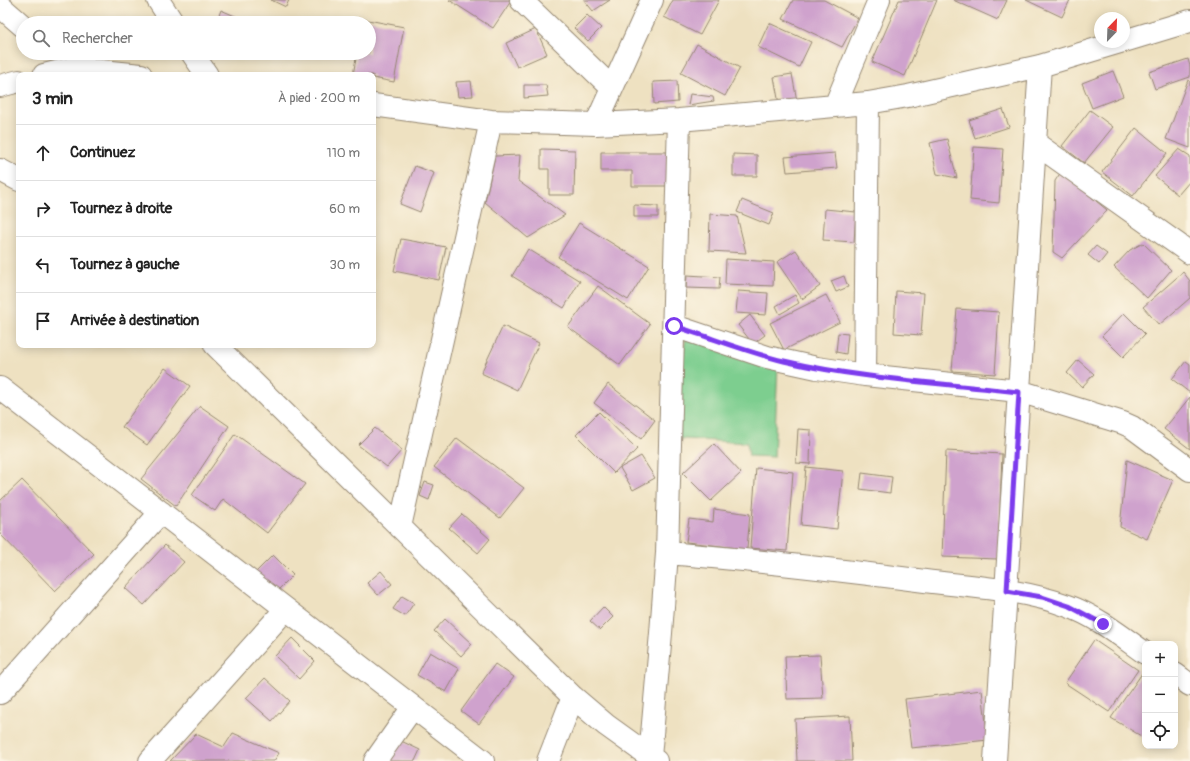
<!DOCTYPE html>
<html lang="fr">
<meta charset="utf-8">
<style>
:root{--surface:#fff;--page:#f2f2f2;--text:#222;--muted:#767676;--line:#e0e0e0}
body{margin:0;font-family:Pangolin,sans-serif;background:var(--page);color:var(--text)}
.controls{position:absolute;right:12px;bottom:12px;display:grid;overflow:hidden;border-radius:8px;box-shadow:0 2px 10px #0003}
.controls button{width:36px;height:36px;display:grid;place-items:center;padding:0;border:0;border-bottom:1px solid var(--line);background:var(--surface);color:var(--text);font:20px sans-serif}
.compass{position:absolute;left:1094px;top:12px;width:36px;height:36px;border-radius:50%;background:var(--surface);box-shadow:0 2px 10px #0003;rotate:23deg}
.stop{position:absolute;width:12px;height:12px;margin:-9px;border:3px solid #7c3aed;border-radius:50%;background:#fff}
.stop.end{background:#7c3aed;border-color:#fff;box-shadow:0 1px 4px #0008}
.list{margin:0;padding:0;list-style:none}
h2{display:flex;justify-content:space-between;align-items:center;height:52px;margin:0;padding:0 16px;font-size:17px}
h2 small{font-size:13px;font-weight:400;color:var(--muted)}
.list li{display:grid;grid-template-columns:26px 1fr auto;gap:12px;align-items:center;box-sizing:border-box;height:56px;padding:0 16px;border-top:1px solid var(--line)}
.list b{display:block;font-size:15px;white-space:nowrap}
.list em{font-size:13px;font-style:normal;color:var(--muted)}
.icon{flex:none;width:22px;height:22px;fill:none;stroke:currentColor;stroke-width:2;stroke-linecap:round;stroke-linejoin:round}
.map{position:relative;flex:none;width:1190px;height:761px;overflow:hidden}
.search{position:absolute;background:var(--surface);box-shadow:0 2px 10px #0003;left:16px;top:16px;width:360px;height:44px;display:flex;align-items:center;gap:10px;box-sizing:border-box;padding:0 14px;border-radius:22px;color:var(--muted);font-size:15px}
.panel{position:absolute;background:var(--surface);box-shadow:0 2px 10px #0003;left:16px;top:72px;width:360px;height:276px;border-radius:8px}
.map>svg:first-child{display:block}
.green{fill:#7dce8f;stroke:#5c7c56}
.building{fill:#cfa2cd}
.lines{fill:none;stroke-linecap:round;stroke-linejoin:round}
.minor-casing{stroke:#948670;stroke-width:24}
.minor{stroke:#fff;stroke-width:22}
.route{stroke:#7c3aed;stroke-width:5}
</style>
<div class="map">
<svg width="1190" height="761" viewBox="0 0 1190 761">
<rect width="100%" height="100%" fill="#fcf5e5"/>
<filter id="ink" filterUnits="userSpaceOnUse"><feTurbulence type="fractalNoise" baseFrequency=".025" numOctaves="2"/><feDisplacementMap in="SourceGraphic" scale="8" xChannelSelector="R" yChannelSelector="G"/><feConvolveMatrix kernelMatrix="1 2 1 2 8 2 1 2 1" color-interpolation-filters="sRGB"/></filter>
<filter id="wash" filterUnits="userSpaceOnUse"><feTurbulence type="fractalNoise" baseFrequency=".012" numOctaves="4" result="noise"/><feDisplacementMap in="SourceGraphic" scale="16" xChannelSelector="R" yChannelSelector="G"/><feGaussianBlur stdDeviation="0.9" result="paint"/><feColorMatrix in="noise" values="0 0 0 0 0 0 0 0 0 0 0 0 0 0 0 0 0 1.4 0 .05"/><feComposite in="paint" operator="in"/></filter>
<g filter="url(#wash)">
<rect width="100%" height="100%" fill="#eee1c1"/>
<path class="green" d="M687,331L778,364L774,457L749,456L747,443L670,438Z"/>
<g id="blocks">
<path class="building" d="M271,0H289L286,7Z
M449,0H509L511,1L493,28Z
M584,0H610L593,11Z
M673,0H719L700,35L664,17Z
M793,0H824L858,18L842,47L783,19Z
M899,0H937L905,76L872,62Z
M953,0H1007L998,20Z
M1026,0H1070L1062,17Z
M221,10L228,13L251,23H216Z
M587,15L601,28L588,41L574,28Z
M363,19L404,27L394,82L373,78V75H353L357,53H369V23H363Z
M769,23L811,42L799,67L758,47Z
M536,29L547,54L517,67L506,43Z
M697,44L740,68L725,96L681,73Z
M1188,59L1190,66V77L1155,89L1149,72Z
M1113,71L1123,96L1092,108L1082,83Z
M792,74L797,101L779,104L774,77Z
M1188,80L1190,81V148L1166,139Z
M471,81L473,96L458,97L456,82Z
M677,81L678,102L654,104L653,82Z
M524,85H546L548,96L524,98Z
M690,94L713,97L714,101L688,105Z
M1003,109L1009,127L975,138L969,120Z
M1090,110L1113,127L1084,163L1062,146Z
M1136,128L1167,153L1133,196L1102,172Z
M947,139L957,178L937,174L930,143Z
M974,147L1003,149L999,203L970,200Z
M541,149L575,150L574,195H549V169H541Z
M1179,149L1190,156V181L1178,195L1155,176Z
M601,152H668L667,186H632V171H601Z
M835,153L837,168L787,172L785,157Z
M733,154L757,155V176H733Z
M520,155L518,181L565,215L528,238L485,202L495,156Z
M415,166L434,173L420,212L400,204Z
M1061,172L1107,210L1062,258L1053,252L1055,181Z
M742,200L774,213L769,225L737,212Z
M634,205L658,206V217H634Z
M825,209L856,212L854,242L823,240Z
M710,214L737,216L746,253L709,251Z
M579,223L649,266L628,300L558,257Z
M401,239L446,247L439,280L394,271Z
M1143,243L1171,270L1147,298L1114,267L1130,250Z
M1096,246L1107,254L1099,264L1088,255Z
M528,249L580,281L564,308L512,276Z
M796,250L820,286L802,299L777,262Z
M726,259L774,262L773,286L725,284Z
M1183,272L1190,281V298L1159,325L1143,307Z
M687,275L720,277L719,289L686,288Z
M844,276L848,287L836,292L831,281Z
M598,286L650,324L620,365L568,327Z
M738,291L768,293L766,315L736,313Z
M896,291L924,293L921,335L894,333Z
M795,295L799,303L780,314L776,306Z
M826,295L840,322L784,350L770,323Z
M957,309L999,312L995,374L952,371Z
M1124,313L1145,334L1123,357L1102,336Z
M750,315L765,335L753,344L738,325Z
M503,326L539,343L517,390L481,373Z
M838,333L848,334L846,354L836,352Z
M1078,360L1094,374L1082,387L1067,373Z
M1186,361L1190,364V393L1172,379Z
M165,368L190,386L147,445L122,427Z
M608,384L655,420L641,439L594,403Z
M1190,397V449L1164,429Z
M200,406L229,426L176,506L141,479Z
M599,412L637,449L614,473L576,435Z
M375,428L402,450L387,467L358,445Z
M798,429L811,430L810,464L796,463Z
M235,434L305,484L267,533L223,499L215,511L192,495Z
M457,438L524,488L500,518L434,467Z
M714,444L741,473L711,501L683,473Z
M946,451L1002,454L998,559L942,557Z
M641,456L655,478L633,490L620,468Z
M1127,460L1173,480L1147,539L1120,527Z
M806,467L843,471L837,529L801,525Z
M756,468L793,472L787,551L750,548Z
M862,473L892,477L890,493L860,489Z
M22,480L94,554L55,591L0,534V501Z
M425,482L434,485L429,500L420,496Z
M714,509L750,514L747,549L686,542L689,519L713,522Z
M462,514L490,539L478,553L449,528Z
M165,545L184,562L144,605L125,588Z
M273,555L293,575L275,593L255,573Z
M381,571L392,584L378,595L367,583Z
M402,596L414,603L405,616L393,609Z
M603,607L613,617L600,630L590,621Z
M445,619L472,644L461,656L434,631Z
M292,638L315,661L299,679L275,656Z
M1094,640L1138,670L1109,712L1065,683Z
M430,652L459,669L446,692L417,675Z
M820,655L823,698L787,699L785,656Z
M495,664L514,677L479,724L461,711Z
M1143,672L1145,674V731L1141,736L1111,718Z
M265,678L290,701L272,721L246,698Z
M982,690L988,740L911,748L905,699Z
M850,716L852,761H797L795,719Z
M233,733L279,753L274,761H170L196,734L224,747Z
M397,739L420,750L415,761H387Z"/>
</g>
</g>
<g filter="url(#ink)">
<use href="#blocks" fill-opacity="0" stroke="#948670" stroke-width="1"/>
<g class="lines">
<g class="minor-casing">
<path id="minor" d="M158,0L173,23
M521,0L612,88
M0,6L23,26
M1124,41L1190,21
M192,53L207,75
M44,75L73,68L141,75
M0,86L19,81
M373,105L491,121L596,124L679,120L868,103L908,96L1040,66L1120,42
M835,106L879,0
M596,124L652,0
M1035,143L1190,253
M0,170L19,180
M674,326L767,357L785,361L817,368L865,375L1019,391L1123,423L1132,427L1190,470
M215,345L573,697L606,725L656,761
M865,375L868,103
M0,388L483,761
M400,527L491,121
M667,553C753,560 839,570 925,581C973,587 1023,589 1068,606C1096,616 1121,636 1145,653
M1175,674L1190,685
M0,693L161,512
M650,757L661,633L667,553L679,120
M150,761L286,609
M375,761L413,707
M548,761L573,697
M995,761L1040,66"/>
</g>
<use href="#minor" class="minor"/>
</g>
</g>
<g class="lines" filter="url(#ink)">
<path class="route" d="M674,326C710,337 746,352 784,361C860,379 941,383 1019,392L1007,591L1042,597L1069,606L1103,624"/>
</g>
</svg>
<div class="controls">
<button>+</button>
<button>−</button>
<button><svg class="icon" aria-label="locate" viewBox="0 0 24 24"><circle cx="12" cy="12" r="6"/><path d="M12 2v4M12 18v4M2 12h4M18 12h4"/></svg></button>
</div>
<svg class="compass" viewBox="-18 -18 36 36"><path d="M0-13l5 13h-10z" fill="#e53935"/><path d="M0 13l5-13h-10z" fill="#767676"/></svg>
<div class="stop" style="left:674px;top:326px"></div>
<div class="stop end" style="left:1103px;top:624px"></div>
<div class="search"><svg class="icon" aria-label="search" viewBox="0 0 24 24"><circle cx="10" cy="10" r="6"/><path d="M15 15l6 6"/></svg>Rechercher</div>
<section class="panel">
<h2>3 min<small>À pied · 200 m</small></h2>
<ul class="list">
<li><svg class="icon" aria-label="ahead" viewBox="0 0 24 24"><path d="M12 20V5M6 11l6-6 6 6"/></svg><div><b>Continuez</b></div><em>110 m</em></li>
<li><svg class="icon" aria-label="right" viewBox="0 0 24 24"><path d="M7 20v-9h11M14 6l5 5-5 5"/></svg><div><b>Tournez à droite</b></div><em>60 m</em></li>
<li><svg class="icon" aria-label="left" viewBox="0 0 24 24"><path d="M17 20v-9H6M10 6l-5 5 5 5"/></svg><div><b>Tournez à gauche</b></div><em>30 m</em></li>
<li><svg class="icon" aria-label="arrive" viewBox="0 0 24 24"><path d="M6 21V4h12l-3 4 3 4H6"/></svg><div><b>Arrivée à destination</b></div></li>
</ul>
</section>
</div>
